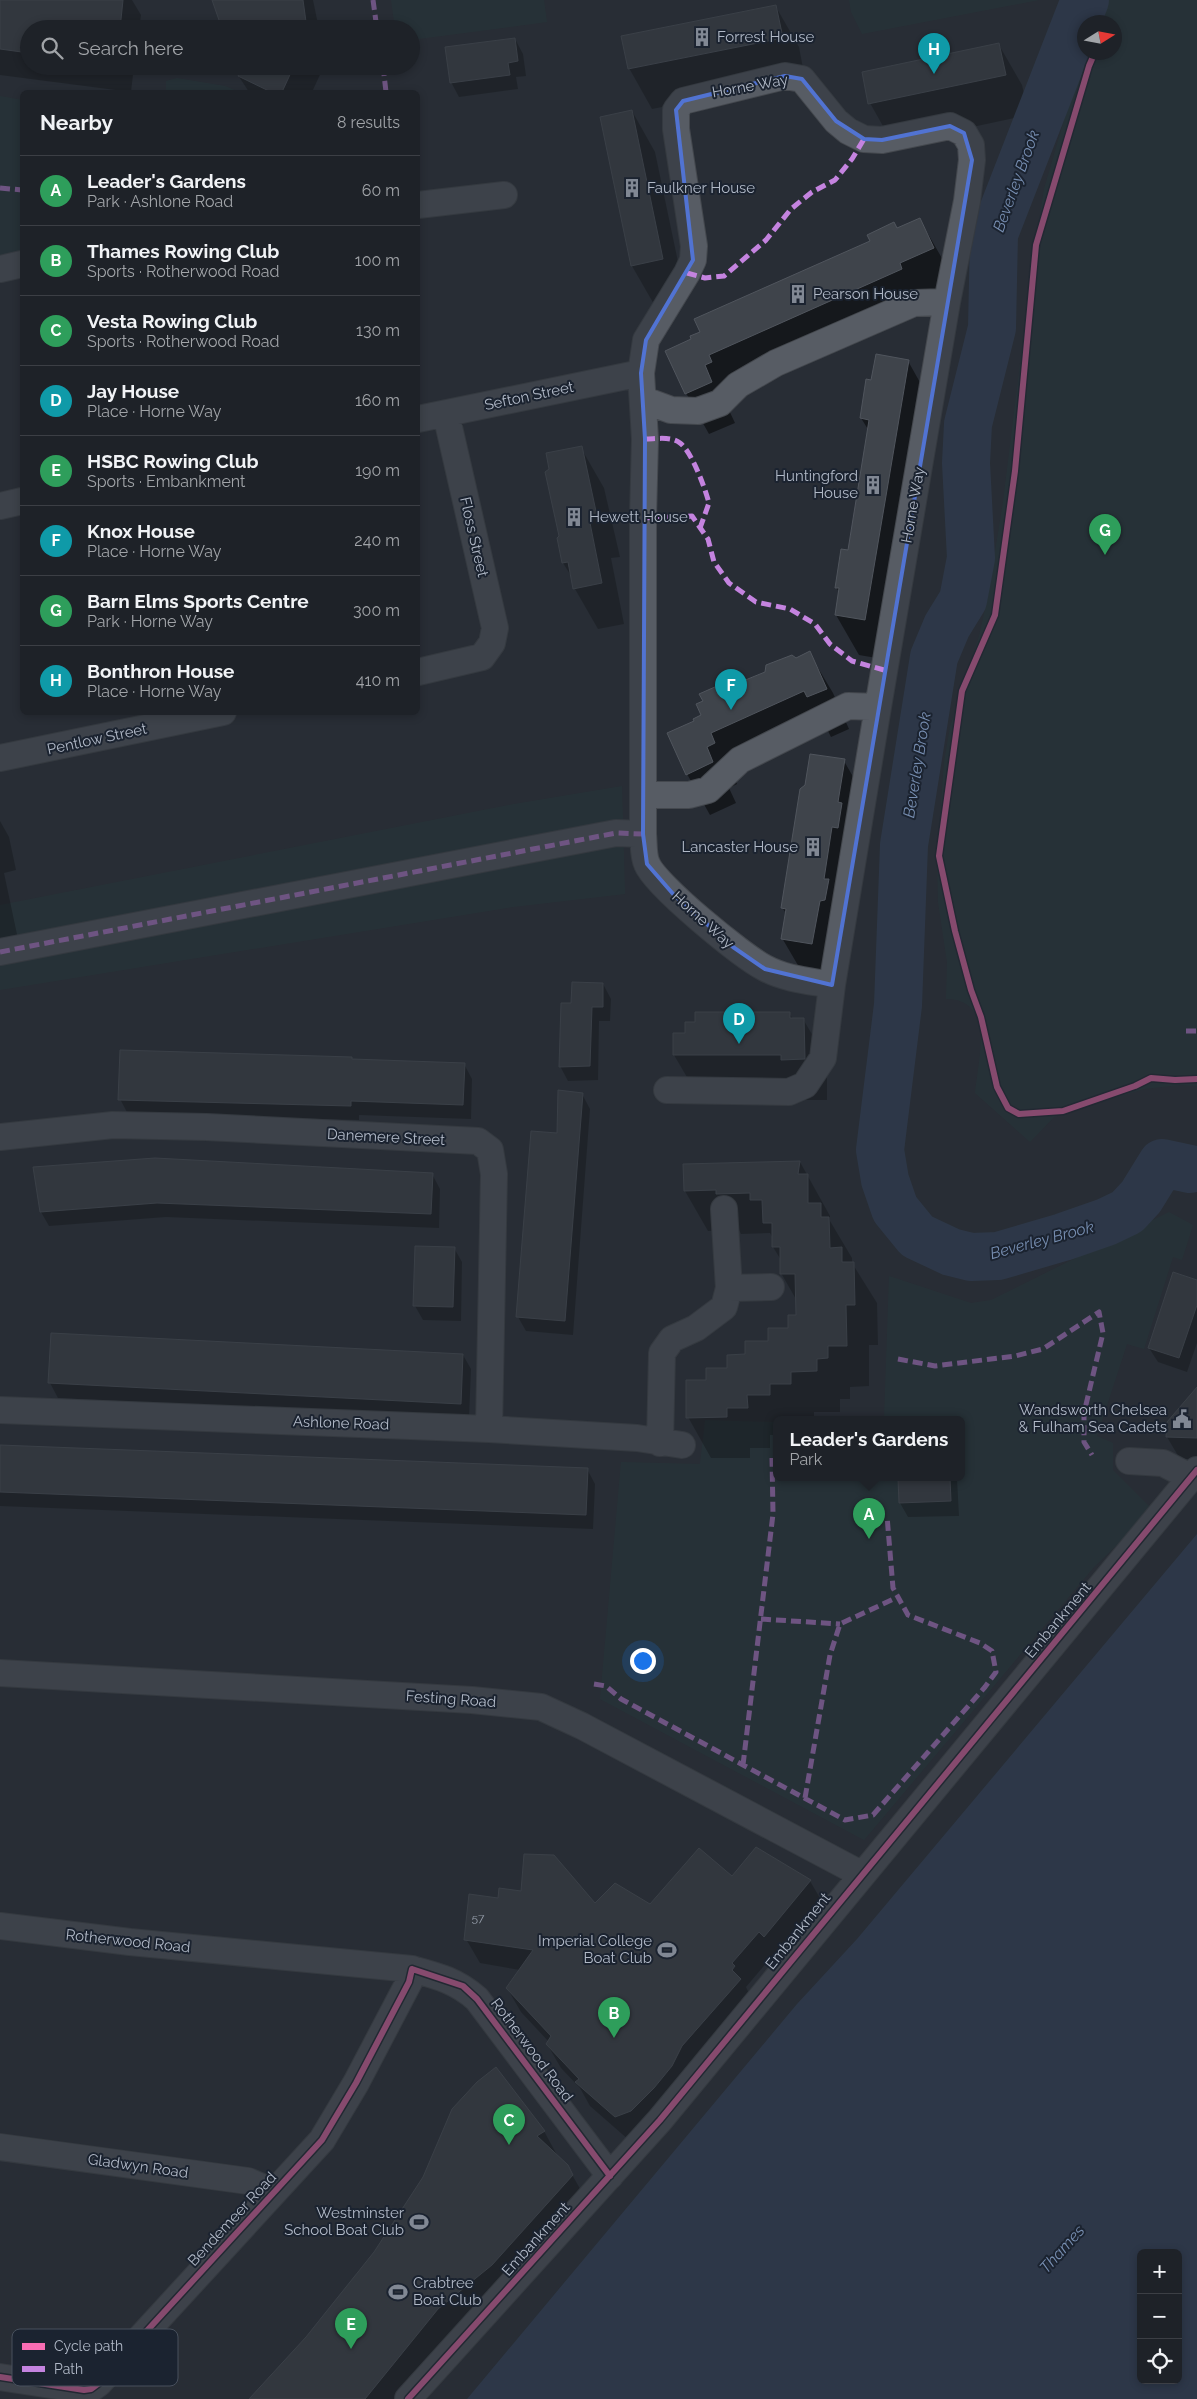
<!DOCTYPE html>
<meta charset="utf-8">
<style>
:root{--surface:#1e2228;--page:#262a30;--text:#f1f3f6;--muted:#a1a4a8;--line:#3c3f45;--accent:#818894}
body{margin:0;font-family:Raleway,sans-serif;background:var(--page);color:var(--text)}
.controls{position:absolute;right:15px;bottom:15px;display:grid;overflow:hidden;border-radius:8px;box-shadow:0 2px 8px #0003}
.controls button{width:45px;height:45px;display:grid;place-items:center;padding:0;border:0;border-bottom:1px solid var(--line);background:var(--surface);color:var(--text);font:25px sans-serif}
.compass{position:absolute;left:1077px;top:15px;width:45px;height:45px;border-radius:50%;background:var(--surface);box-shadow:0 2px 8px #0003;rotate:79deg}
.you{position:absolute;left:642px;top:1660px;width:18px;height:18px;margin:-12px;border:4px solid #fff;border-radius:50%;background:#1a73e8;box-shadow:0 0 0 8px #1a73e833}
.badge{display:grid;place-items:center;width:32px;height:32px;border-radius:50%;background:var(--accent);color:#fff;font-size:16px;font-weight:700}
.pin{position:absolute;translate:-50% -41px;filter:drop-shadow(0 1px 2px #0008)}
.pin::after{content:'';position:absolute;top:26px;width:18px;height:15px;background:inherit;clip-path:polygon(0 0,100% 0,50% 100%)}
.popup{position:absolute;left:773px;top:1416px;width:192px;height:65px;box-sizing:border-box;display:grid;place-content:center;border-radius:8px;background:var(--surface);filter:drop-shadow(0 1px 4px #0005);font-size:16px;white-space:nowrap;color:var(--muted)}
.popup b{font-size:19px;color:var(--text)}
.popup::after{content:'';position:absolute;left:50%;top:100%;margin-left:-10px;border:10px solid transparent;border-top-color:var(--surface)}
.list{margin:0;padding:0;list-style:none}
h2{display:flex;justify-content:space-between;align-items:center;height:65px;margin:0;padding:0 20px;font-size:21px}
h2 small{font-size:16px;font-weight:400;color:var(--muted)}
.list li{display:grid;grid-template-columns:32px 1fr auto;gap:15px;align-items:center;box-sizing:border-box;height:70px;padding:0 20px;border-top:1px solid var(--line)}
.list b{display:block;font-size:19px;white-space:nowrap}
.list p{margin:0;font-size:16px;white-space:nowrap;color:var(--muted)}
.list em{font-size:16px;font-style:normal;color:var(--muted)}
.icon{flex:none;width:28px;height:28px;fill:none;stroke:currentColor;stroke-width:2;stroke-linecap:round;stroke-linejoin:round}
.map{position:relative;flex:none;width:1197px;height:2399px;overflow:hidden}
.search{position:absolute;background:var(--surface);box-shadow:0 2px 8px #0003;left:20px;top:20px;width:400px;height:55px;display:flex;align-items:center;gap:12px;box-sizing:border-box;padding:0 18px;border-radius:28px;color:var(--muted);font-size:19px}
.panel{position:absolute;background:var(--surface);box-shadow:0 2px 8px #0003;left:20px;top:90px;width:400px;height:625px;border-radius:8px}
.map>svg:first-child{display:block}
.green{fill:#25373b}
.water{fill:#34445f;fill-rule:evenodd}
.shadow{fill:#0007}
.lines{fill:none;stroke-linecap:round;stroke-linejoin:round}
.river{stroke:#34445f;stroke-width:48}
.building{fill:#3f444b;stroke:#50555d}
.minor-casing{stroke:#44484e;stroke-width:28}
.minor{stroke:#575c64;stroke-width:26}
.quiet{stroke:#c483df;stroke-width:5;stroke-dasharray:10 5;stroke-linecap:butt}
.cycleway-casing{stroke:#1b2330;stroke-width:9}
.cycleway{stroke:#f96db3;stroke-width:6}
.marked{fill:none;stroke:#5173d2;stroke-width:4;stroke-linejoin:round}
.labels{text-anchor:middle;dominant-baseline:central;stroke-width:4;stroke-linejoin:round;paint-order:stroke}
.number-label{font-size:12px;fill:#949ca8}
.poi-label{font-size:15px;fill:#b1b9c7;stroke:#1b2330;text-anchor:start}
.street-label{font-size:15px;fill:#b1b9c7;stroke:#1b2330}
.water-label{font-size:16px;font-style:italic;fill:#778eb1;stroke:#1b2330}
.key{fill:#1b2330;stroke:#48505d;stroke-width:1}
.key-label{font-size:14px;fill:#b1b9c7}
</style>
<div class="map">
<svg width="1197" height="2399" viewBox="0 0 1197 2399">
<rect width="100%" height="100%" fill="#282d35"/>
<path class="green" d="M391,0H544L547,22L411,40V29H395Z
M849,0H1039L862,34L851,12Z
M1078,0H1197V1086L1180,1085L1144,1089L1054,1117L1030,1142L975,1093C978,1060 996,999 946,999L947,962L938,902L937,857L944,762L950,727L979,636L987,601L1003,502L1032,266L1044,189L1084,52H1114V22H1097L1101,11Z
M177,78L225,86L239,92H166V81Z
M0,96L22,100V255L0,259Z
M622,786L625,894L513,907L0,990V905L514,804Z
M1169,1212L1193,1225L1182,1260L1173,1257L1144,1349L1127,1344L1097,1436L1113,1443V1470L1153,1510L1094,1567L864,1840L600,1699L621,1462L700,1464L705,1420L776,1422V1478H962V1420H884L889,1276L971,1303L991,1300Z"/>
<path class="water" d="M1197,1534V2399H467L797,2004L857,1939ZM1141,2253H1178V2380H1141Z"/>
<path class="shadow" d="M0,0H132L141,15L139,29H29V66H134L131,92L0,75Z
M212,0H313L319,29H225Z
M776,7L799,47L805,79L652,109L629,68Z
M515,39L523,54L526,76L516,77L518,89L459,97L451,82Z
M999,45L1022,85L1029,115L893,144L870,103Z
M232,66H324L312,92H249Z
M632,111L655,152L686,300L655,306L632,266L601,118Z
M920,220L943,260L956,289L731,396L727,406L735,423L709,434L686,393L693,340L897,230Z
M908,361L931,402L888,660L859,655L836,615L840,594L836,587L849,552L869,431L861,418Z
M581,448L604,488L620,557L611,558L624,624L598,629L575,589L573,579L563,563L560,537Z
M809,653L833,693L849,729L831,737L828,731L733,774L737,784L729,788L736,803L710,815L687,774L696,722L737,684Z
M844,761L867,801L835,984L806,979L782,938L787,915L782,907Z
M0,821L9,837L16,870L4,873L18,939L0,943Z
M603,984L611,999L610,1021H599L598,1080L568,1081L560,1066L572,1005Z
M789,1013L793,1019H803L827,1060V1100H806L803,1095L698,1096L674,1055L686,1034Z
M352,1058L353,1060L464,1064L472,1079L471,1119L359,1115V1120L128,1114L120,1099Z
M582,1094L590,1109L573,1335L526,1331L518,1317L558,1134Z
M800,1162L830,1216V1221L852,1258V1263L877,1303L878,1345H869V1386L850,1387V1399H840V1412H814V1420H776V1435H770V1448H750V1458H711L688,1417L708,1381L789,1329L798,1316L797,1301L781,1273V1260L773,1247V1238L770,1233L741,1234L739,1230L708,1231L685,1191Z
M432,1174L440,1189L439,1228L166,1217L49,1226L41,1212Z
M454,1248L462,1262L461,1321L423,1320L415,1306Z
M1197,1281V1343L1187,1372L1158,1362L1149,1348Z
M52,1335L463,1355L471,1369L469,1418L58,1398L50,1383Z
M1197,1390V1459H1180L1167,1437Z
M0,1446L587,1469L595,1484L593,1529L0,1506Z
M899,1478H957L959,1516L908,1517L900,1503Z
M756,1849L810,1881L824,1905L779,1960L773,1955L746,1987L754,2004L630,2141L590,2106L580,2088L561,2068L547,2044L549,2042L521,2012L507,1988L520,1970L480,1963L466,1939L499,1899L595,1905H650L732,1878Z
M544,2131L557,2155L556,2156L567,2166L586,2199L397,2399H250L306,2338L357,2275L356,2274L375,2252L424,2178Z"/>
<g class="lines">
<path class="river" d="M1085,0L994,234L992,328L968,424L966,463L971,558L963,600L947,626L934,657L904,845L898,1005L880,1150L885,1180L895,1209L917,1236L951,1252L971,1257L998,1256L1063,1237L1106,1222L1127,1212L1141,1197L1162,1163L1190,1169"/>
</g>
<path class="building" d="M0,0H123L120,29H29V53L0,49Z
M212,0H303L307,29H231L220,23Z
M776,5L783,38L628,69L621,36Z
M515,38L518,61L508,63L510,75L450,83L445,47Z
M999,43L1006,75L868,104L862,72Z
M243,66H294L282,92H271L238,76Z
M632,110L663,259L631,266L600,117Z
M920,218L934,248L900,263L902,269L709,355L712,362L705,365L712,382L685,394L665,351L691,339L690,336L700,332L694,319L870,241L867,235L894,222L897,228Z
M876,354L909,360L865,620L835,615L839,588H835L841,549L848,550L869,420L860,418L866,379L871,380Z
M582,446L597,516L589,518L602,583L573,589L568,562L562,563L557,538L559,536L545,472L549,469L546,453Z
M810,651L827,689L807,697L804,691L711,733L715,743L707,747L713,762L686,775L667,733L694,721L693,719L701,715L696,704L703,701L699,694L733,679L738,683L765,672L766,665L792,655L796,658Z
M810,754L845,759L838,802L842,803L838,828L832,827L824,879H829L825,900L820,901L812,944L781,939L786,909L781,908L800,789L805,785Z
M572,982L603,983V1007H592L590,1066L559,1067L561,1003H571Z
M695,1012H790V1018H804L805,1059L781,1060V1055H673V1033H685V1022H695Z
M120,1050L352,1057V1059L465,1063L463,1105L351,1101V1106L118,1100Z
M558,1090L583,1093L565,1321L516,1317L531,1131L557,1133Z
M155,1158L433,1173L431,1214L157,1203L40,1212L33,1167Z
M800,1161L798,1174H808V1203H821V1217H829L830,1248L842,1247V1262H854L855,1305H846L847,1346H828V1358L817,1359V1371L791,1372V1384H770V1395H747L748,1408H727V1417L686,1418V1380H706V1368H727V1355L745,1354V1341H768V1328H788V1315H796L795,1274H780V1247H772V1223H763L762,1200H750V1193L716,1194V1190L684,1191L683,1164Z
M415,1246L455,1247L453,1307L413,1306Z
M1173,1272L1197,1280V1305L1179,1358L1148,1348Z
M51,1333L463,1354L461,1404L48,1383Z
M1197,1387V1438L1166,1437L1167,1422Z
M0,1445L588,1468L586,1515L0,1492Z
M898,1478H950L951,1501L899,1503Z
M756,1847L811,1880L764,1937L759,1932L732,1963L735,1966L732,1970L741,1979L682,2046L672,2066L654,2088L631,2111L615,2117L575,2082L579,2079L546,2044L551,2036L506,1988L533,1950L464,1940L469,1894L498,1898L499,1888L521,1891L524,1854L554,1855L595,1903L615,1883L650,1904L699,1848L732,1876Z
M496,2067L545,2131L537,2136L568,2165L573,2175L492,2265L438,2309L365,2399H249L306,2337L374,2252L423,2177L452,2109L477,2082Z"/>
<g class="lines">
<g class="minor-casing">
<path id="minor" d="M418,205L504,195
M0,269L22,264
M644,400L671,410L698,411L720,403L738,385L776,363L914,303L947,302
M418,419L641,373
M0,506L22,501
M418,672L482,657L492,643L495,628L446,414
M0,758L223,712
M643,795H689L708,790L740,760L848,706L878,707
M0,952L616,833L643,834
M667,1090L789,1092L805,1085L823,1058L832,985L878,707L947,302L967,201L972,160L971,145L964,133L950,126L882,140L864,139L848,131L836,121L802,79L785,76L683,101L676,110V129L694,246L693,260L687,273L646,340L641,373L645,439L643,518V834C644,843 643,856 647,864C656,886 742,956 765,968C785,979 810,981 832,985
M0,1137L113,1125L206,1127L478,1141L490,1150L494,1174L489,1429
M729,1288L771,1287
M0,1410L489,1429L637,1438L682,1445
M660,1443L662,1353L672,1339L696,1328L724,1307L729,1288L724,1209
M1129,1461L1163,1463L1190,1477
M0,1673L472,1700L541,1707L582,1726L861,1874
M0,1926L130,1942L412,1969C438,1976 457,1981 477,1999L610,2176
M0,2147L248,2181L273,2192
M0,2377L84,2390L91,2389L99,2383L322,2140L356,2083L409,1982L412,1969
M408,2399L660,2120L1197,1470"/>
</g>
<use href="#minor" class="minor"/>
<path class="quiet" d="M373,0L377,29
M383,66L386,92
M0,188L22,190
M687,273L705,278L724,276L766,240L791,209L812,192L835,180L852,159L864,139
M645,439C656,439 671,436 680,443C692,452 705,488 709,503L700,528
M643,518L692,516L708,539L714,562L729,583L756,602L790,609L815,624L830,644L852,661L884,670
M0,952L616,833L643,834
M1186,1031H1197
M898,1359L935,1366L1015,1356L1043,1349L1099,1312L1103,1333L1084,1413V1442L1092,1455
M761,1619L840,1624
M594,1684L606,1686L621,1699L845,1820L873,1815L985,1687L996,1672L992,1651L980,1643L908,1615L893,1588L887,1516
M743,1765L773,1514L772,1458
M805,1798L830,1655L840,1624L898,1597"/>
<g class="cycleway-casing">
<path id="cycleway" d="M1095,52L1089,66L1036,245L1015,471L995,615L962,691L939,856L955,931L971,990L981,1017L997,1087L1008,1108L1019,1114L1063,1111L1135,1086L1151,1078L1175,1080L1197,1079
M0,2377L84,2390L91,2389L99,2383L322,2140L356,2083L409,1982L412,1969L463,1986L477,1999L610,2176
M408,2399L660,2120L1197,1470"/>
</g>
<use href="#cycleway" class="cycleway"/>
</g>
<path d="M0 0H1197V2399H0ZM785,76L802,79L836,121L864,139L882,140L950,126L964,133L972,160L832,985L765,969L733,947L674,895L647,864L643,834L645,439L641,373L646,340L693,260L676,110L683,101Z" fill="#282d35" fill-opacity=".55" fill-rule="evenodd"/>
<path class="marked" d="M785,76L802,79L836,121L864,139L882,140L950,126L964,133L972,160L832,985L765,969L733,947L674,895L647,864L643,834L645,439L641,373L646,340L693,260L676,110L683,101Z"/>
<defs>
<g id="building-bare" transform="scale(1.5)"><path d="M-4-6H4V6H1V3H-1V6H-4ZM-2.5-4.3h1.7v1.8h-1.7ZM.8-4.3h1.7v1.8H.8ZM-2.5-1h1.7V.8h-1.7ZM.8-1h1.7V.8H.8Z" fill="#818894" stroke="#1b2330" stroke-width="2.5" paint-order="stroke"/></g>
<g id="civic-bare" transform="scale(1.5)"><path d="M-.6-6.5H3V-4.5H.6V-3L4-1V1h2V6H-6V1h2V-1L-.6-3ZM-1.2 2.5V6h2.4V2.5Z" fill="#818894" stroke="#1b2330" stroke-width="2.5" paint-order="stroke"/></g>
<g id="stadium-bare" transform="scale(1.5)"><path d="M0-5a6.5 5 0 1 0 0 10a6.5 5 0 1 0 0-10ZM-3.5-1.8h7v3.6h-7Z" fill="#818894" stroke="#1b2330" stroke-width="2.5" paint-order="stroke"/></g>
</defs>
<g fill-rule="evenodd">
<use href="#building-bare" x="702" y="37"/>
<use href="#building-bare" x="632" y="188"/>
<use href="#building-bare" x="798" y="294"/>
<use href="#building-bare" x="873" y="485"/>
<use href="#building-bare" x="574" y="517"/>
<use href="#building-bare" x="813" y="847"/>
<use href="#civic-bare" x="1182" y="1419"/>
<use href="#stadium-bare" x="667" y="1950"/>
<use href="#stadium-bare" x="419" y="2222"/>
<use href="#stadium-bare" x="398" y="2292"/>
</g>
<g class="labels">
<g class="number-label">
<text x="478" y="1918">57</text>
</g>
<g class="poi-label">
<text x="717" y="37">Forrest House</text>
<text x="647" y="188">Faulkner House</text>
<text x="813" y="294">Pearson House</text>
<text x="858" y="476" text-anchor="end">Huntingford<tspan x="858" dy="17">House</tspan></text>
<text x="589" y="517">Hewett House</text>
<text x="798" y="847" text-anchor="end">Lancaster House</text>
<text x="1167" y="1410" text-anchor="end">Wandsworth Chelsea<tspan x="1167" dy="17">&amp; Fulham Sea Cadets</tspan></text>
<text x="652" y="1941" text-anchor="end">Imperial College<tspan x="652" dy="17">Boat Club</tspan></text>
<text x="404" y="2213" text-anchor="end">Westminster<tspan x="404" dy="17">School Boat Club</tspan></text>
<text x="413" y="2283">Crabtree<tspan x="413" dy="17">Boat Club</tspan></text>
</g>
<g class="street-label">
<text transform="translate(750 86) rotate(-10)">Horne Way</text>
<text transform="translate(529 396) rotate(-12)">Sefton Street</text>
<text transform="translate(913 505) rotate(-80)">Horne Way</text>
<text transform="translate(474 537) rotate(77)">Floss Street</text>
<text transform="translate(97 739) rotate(-12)">Pentlow Street</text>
<text transform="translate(703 920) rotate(42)">Horne Way</text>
<text transform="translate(386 1137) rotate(3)">Danemere Street</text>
<text transform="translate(341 1423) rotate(2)">Ashlone Road</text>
<text transform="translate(1058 1620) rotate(-50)">Embankment</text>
<text transform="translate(451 1699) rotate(4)">Festing Road</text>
<text transform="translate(798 1931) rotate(-51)">Embankment</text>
<text transform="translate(128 1941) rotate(6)">Rotherwood Road</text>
<text transform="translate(532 2050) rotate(53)">Rotherwood Road</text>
<text transform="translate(138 2166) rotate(8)">Gladwyn Road</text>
<text transform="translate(232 2219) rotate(-47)">Bendemeer Road</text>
<text transform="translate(536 2239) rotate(-48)">Embankment</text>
</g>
<g class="water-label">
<text transform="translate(1016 181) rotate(-70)">Beverley Brook</text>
<text transform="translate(917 765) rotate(-81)">Beverley Brook</text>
<text transform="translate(1042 1240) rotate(-15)">Beverley Brook</text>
<text transform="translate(1062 2249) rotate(-48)">Thames</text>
</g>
</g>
<rect x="12" y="2329" width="166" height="57" rx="8" class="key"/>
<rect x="22" y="2343" width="23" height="7" fill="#f96db3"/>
<rect x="22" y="2366" width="23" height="6" fill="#c483df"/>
<g class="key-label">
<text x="54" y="2351">Cycle path</text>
<text x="54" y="2374">Path</text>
</g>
</svg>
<div class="controls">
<button>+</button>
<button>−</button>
<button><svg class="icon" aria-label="locate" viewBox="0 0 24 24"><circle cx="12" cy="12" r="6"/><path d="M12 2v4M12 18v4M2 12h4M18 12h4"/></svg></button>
</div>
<svg class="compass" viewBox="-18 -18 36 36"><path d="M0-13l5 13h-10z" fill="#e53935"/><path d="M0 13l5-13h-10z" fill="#a1a4a8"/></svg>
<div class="you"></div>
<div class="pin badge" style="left:869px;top:1539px;background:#2e9e5b">A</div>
<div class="popup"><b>Leader's Gardens</b>Park</div>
<div class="pin badge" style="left:614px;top:2038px;background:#2e9e5b">B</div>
<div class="pin badge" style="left:509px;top:2145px;background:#2e9e5b">C</div>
<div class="pin badge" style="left:739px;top:1044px;background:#0f9aa8">D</div>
<div class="pin badge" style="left:351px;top:2349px;background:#2e9e5b">E</div>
<div class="pin badge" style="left:731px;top:710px;background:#0f9aa8">F</div>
<div class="pin badge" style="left:1105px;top:555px;background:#2e9e5b">G</div>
<div class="pin badge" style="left:934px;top:74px;background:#0f9aa8">H</div>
<div class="search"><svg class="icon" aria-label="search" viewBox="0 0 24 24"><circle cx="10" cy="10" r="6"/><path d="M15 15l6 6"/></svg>Search here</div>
<section class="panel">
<h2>Nearby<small>8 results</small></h2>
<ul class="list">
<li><span class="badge" style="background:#2e9e5b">A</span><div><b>Leader's Gardens</b><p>Park · Ashlone Road</p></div><em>60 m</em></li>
<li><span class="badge" style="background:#2e9e5b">B</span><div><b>Thames Rowing Club</b><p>Sports · Rotherwood Road</p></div><em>100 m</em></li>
<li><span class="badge" style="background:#2e9e5b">C</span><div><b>Vesta Rowing Club</b><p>Sports · Rotherwood Road</p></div><em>130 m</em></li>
<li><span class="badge" style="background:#0f9aa8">D</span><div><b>Jay House</b><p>Place · Horne Way</p></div><em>160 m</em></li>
<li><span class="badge" style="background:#2e9e5b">E</span><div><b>HSBC Rowing Club</b><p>Sports · Embankment</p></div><em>190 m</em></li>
<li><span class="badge" style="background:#0f9aa8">F</span><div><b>Knox House</b><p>Place · Horne Way</p></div><em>240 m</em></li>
<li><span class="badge" style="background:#2e9e5b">G</span><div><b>Barn Elms Sports Centre</b><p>Park · Horne Way</p></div><em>300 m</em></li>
<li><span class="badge" style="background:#0f9aa8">H</span><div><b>Bonthron House</b><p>Place · Horne Way</p></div><em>410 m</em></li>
</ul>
</section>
</div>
